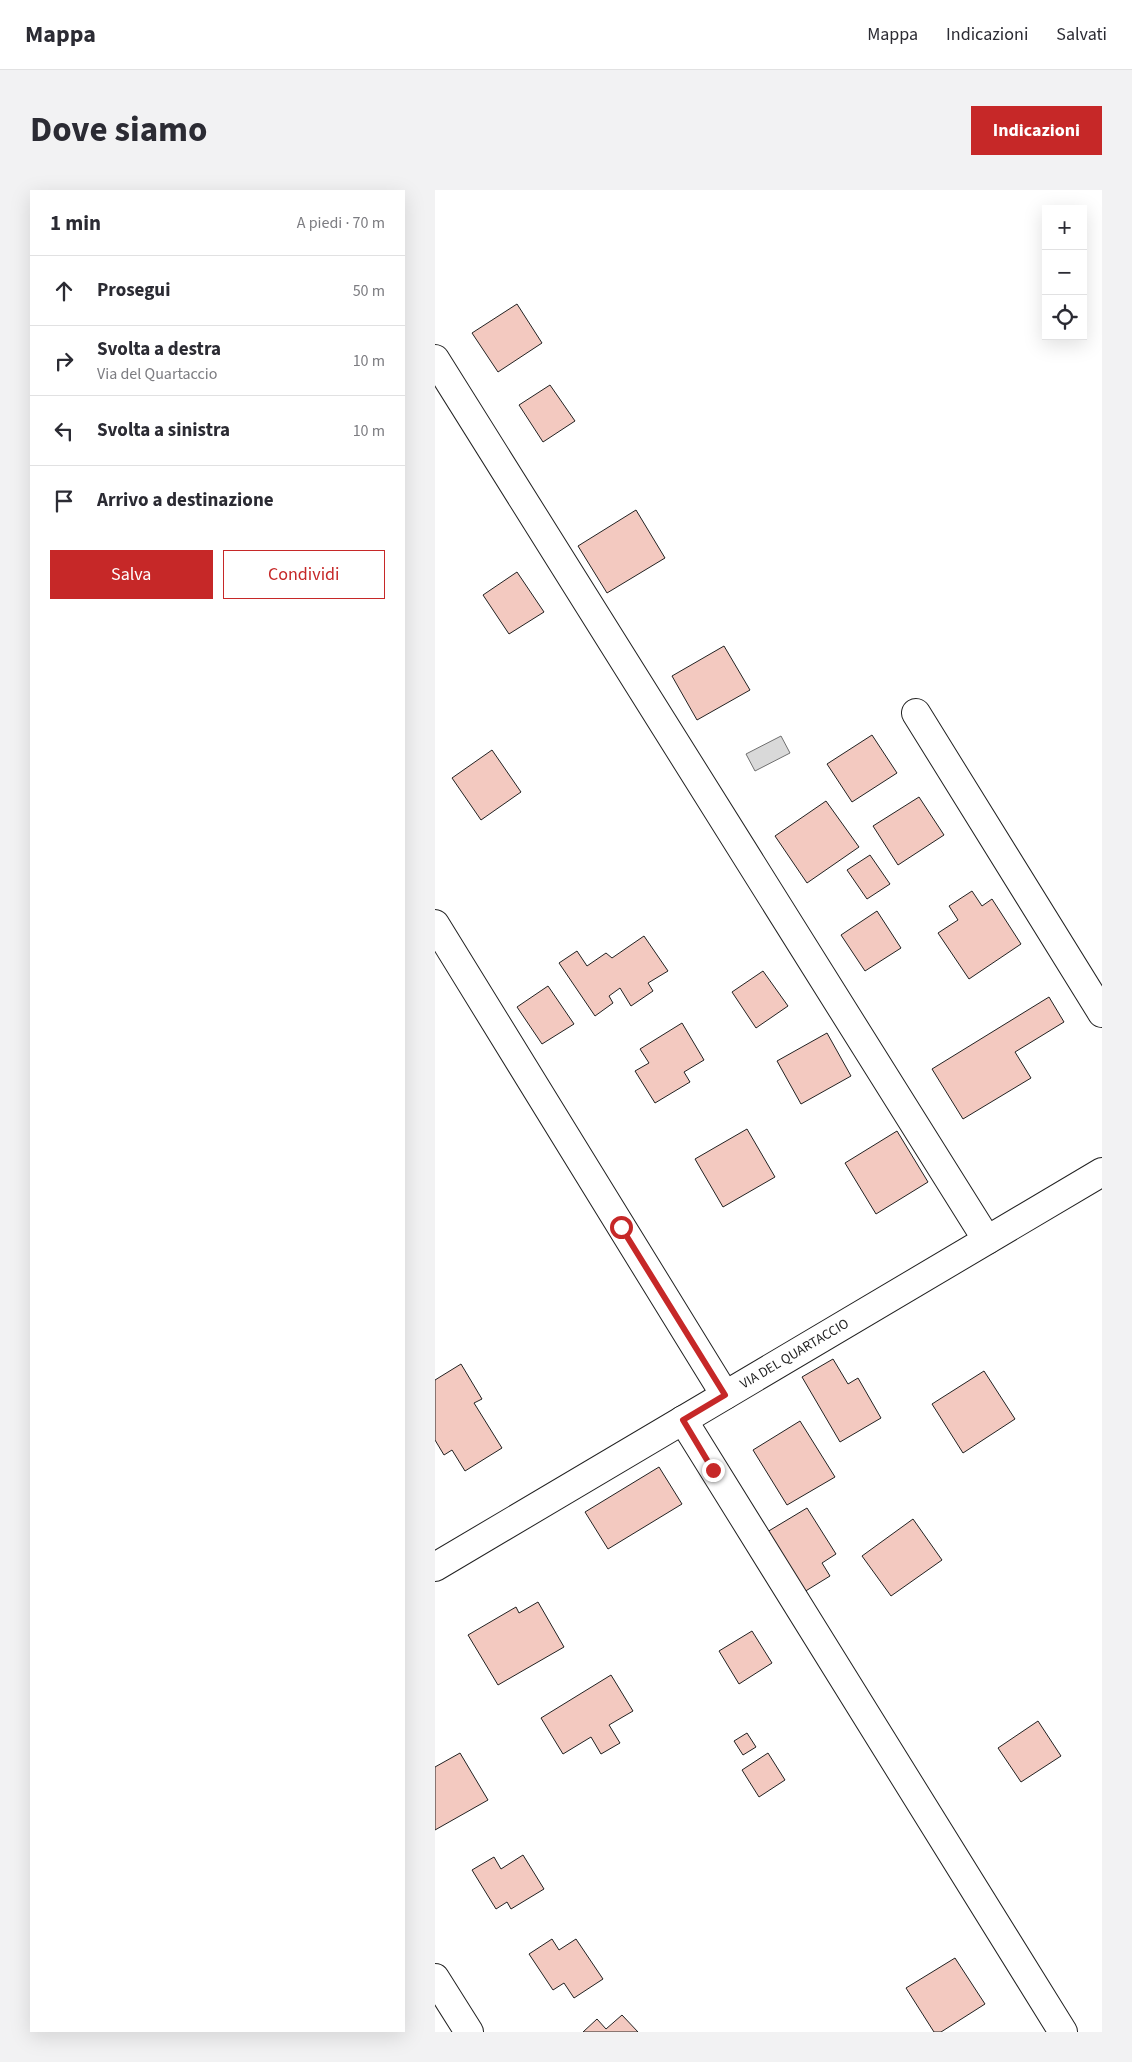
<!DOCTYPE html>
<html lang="it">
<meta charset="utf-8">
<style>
:root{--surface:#fff;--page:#f2f2f3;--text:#2b2b33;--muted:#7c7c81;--line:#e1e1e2;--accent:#c62828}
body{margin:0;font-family:"Source Sans 3",sans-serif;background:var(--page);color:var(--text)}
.controls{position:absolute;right:15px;top:15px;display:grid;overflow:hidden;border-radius:0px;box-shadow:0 5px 20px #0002}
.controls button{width:45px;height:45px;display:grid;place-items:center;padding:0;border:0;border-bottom:1px solid var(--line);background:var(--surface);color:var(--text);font:25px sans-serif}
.stop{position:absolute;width:15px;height:15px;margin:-11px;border:4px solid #c62828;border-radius:50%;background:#fff}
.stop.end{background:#c62828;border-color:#fff;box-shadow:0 1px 5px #0008}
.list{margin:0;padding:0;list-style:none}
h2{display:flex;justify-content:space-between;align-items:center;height:65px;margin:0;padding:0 20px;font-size:21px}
h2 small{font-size:16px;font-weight:400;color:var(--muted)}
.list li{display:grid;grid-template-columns:32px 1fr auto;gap:15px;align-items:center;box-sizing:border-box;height:70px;padding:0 20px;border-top:1px solid var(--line)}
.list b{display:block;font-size:19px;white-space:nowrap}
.list p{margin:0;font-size:16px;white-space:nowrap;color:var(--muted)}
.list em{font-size:16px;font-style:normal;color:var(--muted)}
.actions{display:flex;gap:10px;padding:15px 20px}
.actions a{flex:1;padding:11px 0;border:1px solid var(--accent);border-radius:0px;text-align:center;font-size:18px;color:var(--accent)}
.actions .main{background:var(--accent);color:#fff}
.icon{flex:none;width:28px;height:28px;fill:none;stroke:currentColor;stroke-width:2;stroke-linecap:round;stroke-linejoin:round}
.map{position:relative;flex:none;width:667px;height:1842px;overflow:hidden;border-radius:0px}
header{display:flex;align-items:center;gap:30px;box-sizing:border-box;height:70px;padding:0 25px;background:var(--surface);border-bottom:1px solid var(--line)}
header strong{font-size:24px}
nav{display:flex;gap:28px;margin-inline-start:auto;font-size:18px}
.intro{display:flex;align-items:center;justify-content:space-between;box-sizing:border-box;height:120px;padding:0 30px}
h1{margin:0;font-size:35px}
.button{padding:12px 22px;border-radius:0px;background:var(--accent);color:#fff;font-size:18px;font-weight:700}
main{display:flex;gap:30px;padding:0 30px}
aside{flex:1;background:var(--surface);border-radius:0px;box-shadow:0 5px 20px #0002}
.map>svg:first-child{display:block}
.water{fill:#d9d9d9;stroke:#6f6f6f}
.building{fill:#f3c9c0;stroke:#222}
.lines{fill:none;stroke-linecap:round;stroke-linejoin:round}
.minor-casing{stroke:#222;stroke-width:30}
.minor{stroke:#fff;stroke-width:28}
.route{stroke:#c62828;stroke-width:6}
.labels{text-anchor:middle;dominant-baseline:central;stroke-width:4;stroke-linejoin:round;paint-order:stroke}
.street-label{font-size:14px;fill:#222;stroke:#fff}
</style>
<header>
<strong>Mappa</strong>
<nav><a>Mappa</a><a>Indicazioni</a><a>Salvati</a></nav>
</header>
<div class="intro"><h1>Dove siamo</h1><a class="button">Indicazioni</a></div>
<main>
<aside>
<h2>1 min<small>A piedi · 70 m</small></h2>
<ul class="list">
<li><svg class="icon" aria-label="ahead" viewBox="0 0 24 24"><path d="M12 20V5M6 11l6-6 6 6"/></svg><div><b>Prosegui</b></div><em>50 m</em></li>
<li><svg class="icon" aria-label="right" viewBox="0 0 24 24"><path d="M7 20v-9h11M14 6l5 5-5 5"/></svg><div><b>Svolta a destra</b><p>Via del Quartaccio</p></div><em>10 m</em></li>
<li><svg class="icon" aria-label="left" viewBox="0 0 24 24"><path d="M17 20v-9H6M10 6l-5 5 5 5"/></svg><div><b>Svolta a sinistra</b></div><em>10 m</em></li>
<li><svg class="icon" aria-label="arrive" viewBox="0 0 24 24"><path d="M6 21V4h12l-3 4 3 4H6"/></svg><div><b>Arrivo a destinazione</b></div></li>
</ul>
<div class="actions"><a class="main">Salva</a><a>Condividi</a></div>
</aside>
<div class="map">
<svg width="667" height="1842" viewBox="0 0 667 1842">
<rect width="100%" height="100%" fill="#fff"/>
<path class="water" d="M346,546L355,563L320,581L311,564Z"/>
<path class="building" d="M82,114L107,153L63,182L37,143Z
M115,195L140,231L108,252L84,215Z
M201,320L230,368L172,403L143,356Z
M82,382L109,422L74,444L48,405Z
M289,456L315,500L262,530L237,486Z
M437,545L462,583L417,612L392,574Z
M57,560L86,602L46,630L17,588Z
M484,607L509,645L463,675L438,636Z
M391,611L424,657L372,693L340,646Z
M435,665L455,694L432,709L412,680Z
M537,701L547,716L557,709L586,754L534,789L503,743L523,730L514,716Z
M442,721L466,758L430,781L406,745Z
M209,746L233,781L213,793L218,801L196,816L185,798L174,806L178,813L160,826L124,773L142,761L152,776L171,763L177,768Z
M328,781L353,816L321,838L297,802Z
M113,796L139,834L107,854L82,817Z
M614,807L629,832L580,862L596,888L528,929L497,879Z
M247,833L269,870L249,882L255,892L220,913L200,881L214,873L205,859Z
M392,843L416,886L366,914L342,871Z
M312,939L340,987L288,1017L260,969Z
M462,941L493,992L441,1024L410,973Z
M398,1169L413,1194L423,1188L446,1228L405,1252L367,1187Z
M26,1174L47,1209L39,1213L67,1258L30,1281L17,1260L9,1265L0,1250V1190Z
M549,1181L580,1229L528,1263L497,1214Z
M365,1231L400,1287L352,1315L318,1260Z
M224,1277L247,1314L173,1359L150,1322Z
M372,1318L401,1364L387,1373L395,1386L369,1402L332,1342Z
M478,1329L507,1370L456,1406L427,1366Z
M103,1412L129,1457L63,1495L33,1445L81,1417L84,1423Z
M317,1441L337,1473L304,1494L284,1461Z
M176,1485L198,1521L174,1535L185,1553L166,1564L156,1547L128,1564L106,1528Z
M603,1531L626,1566L586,1592L563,1558Z
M312,1543L321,1557L308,1565L299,1551Z
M25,1563L53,1610L0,1640V1577Z
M333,1563L350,1590L324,1607L307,1580Z
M88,1665L109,1699L76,1719L72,1712L61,1719L37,1680L59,1667L66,1679Z
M117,1749L124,1760L141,1749L168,1789L139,1808L129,1793L118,1800L94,1764Z
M520,1768L550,1814L506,1842H499L471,1798Z
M187,1825L203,1842H148L162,1829L171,1839Z"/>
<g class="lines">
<g class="minor-casing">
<g id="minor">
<path d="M0,169L552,1050"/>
<path d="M481,523L667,823"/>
<path d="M0,734L290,1205"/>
<path d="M248,1230L628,1842"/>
<path id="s1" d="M0,1377L667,982"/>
<path d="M0,1788L34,1842"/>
</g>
</g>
<use href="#minor" class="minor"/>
</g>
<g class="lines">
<path class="route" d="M186,1037L290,1205L248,1230L278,1280"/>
</g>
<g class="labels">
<g class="street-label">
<text stroke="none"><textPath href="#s1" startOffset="418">VIA DEL QUARTACCIO</textPath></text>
</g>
</g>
</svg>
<div class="controls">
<button>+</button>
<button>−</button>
<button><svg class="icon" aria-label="locate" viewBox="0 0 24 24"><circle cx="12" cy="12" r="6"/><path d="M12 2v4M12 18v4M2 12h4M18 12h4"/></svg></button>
</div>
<div class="stop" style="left:186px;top:1037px"></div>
<div class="stop end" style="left:278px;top:1280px"></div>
</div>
</main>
